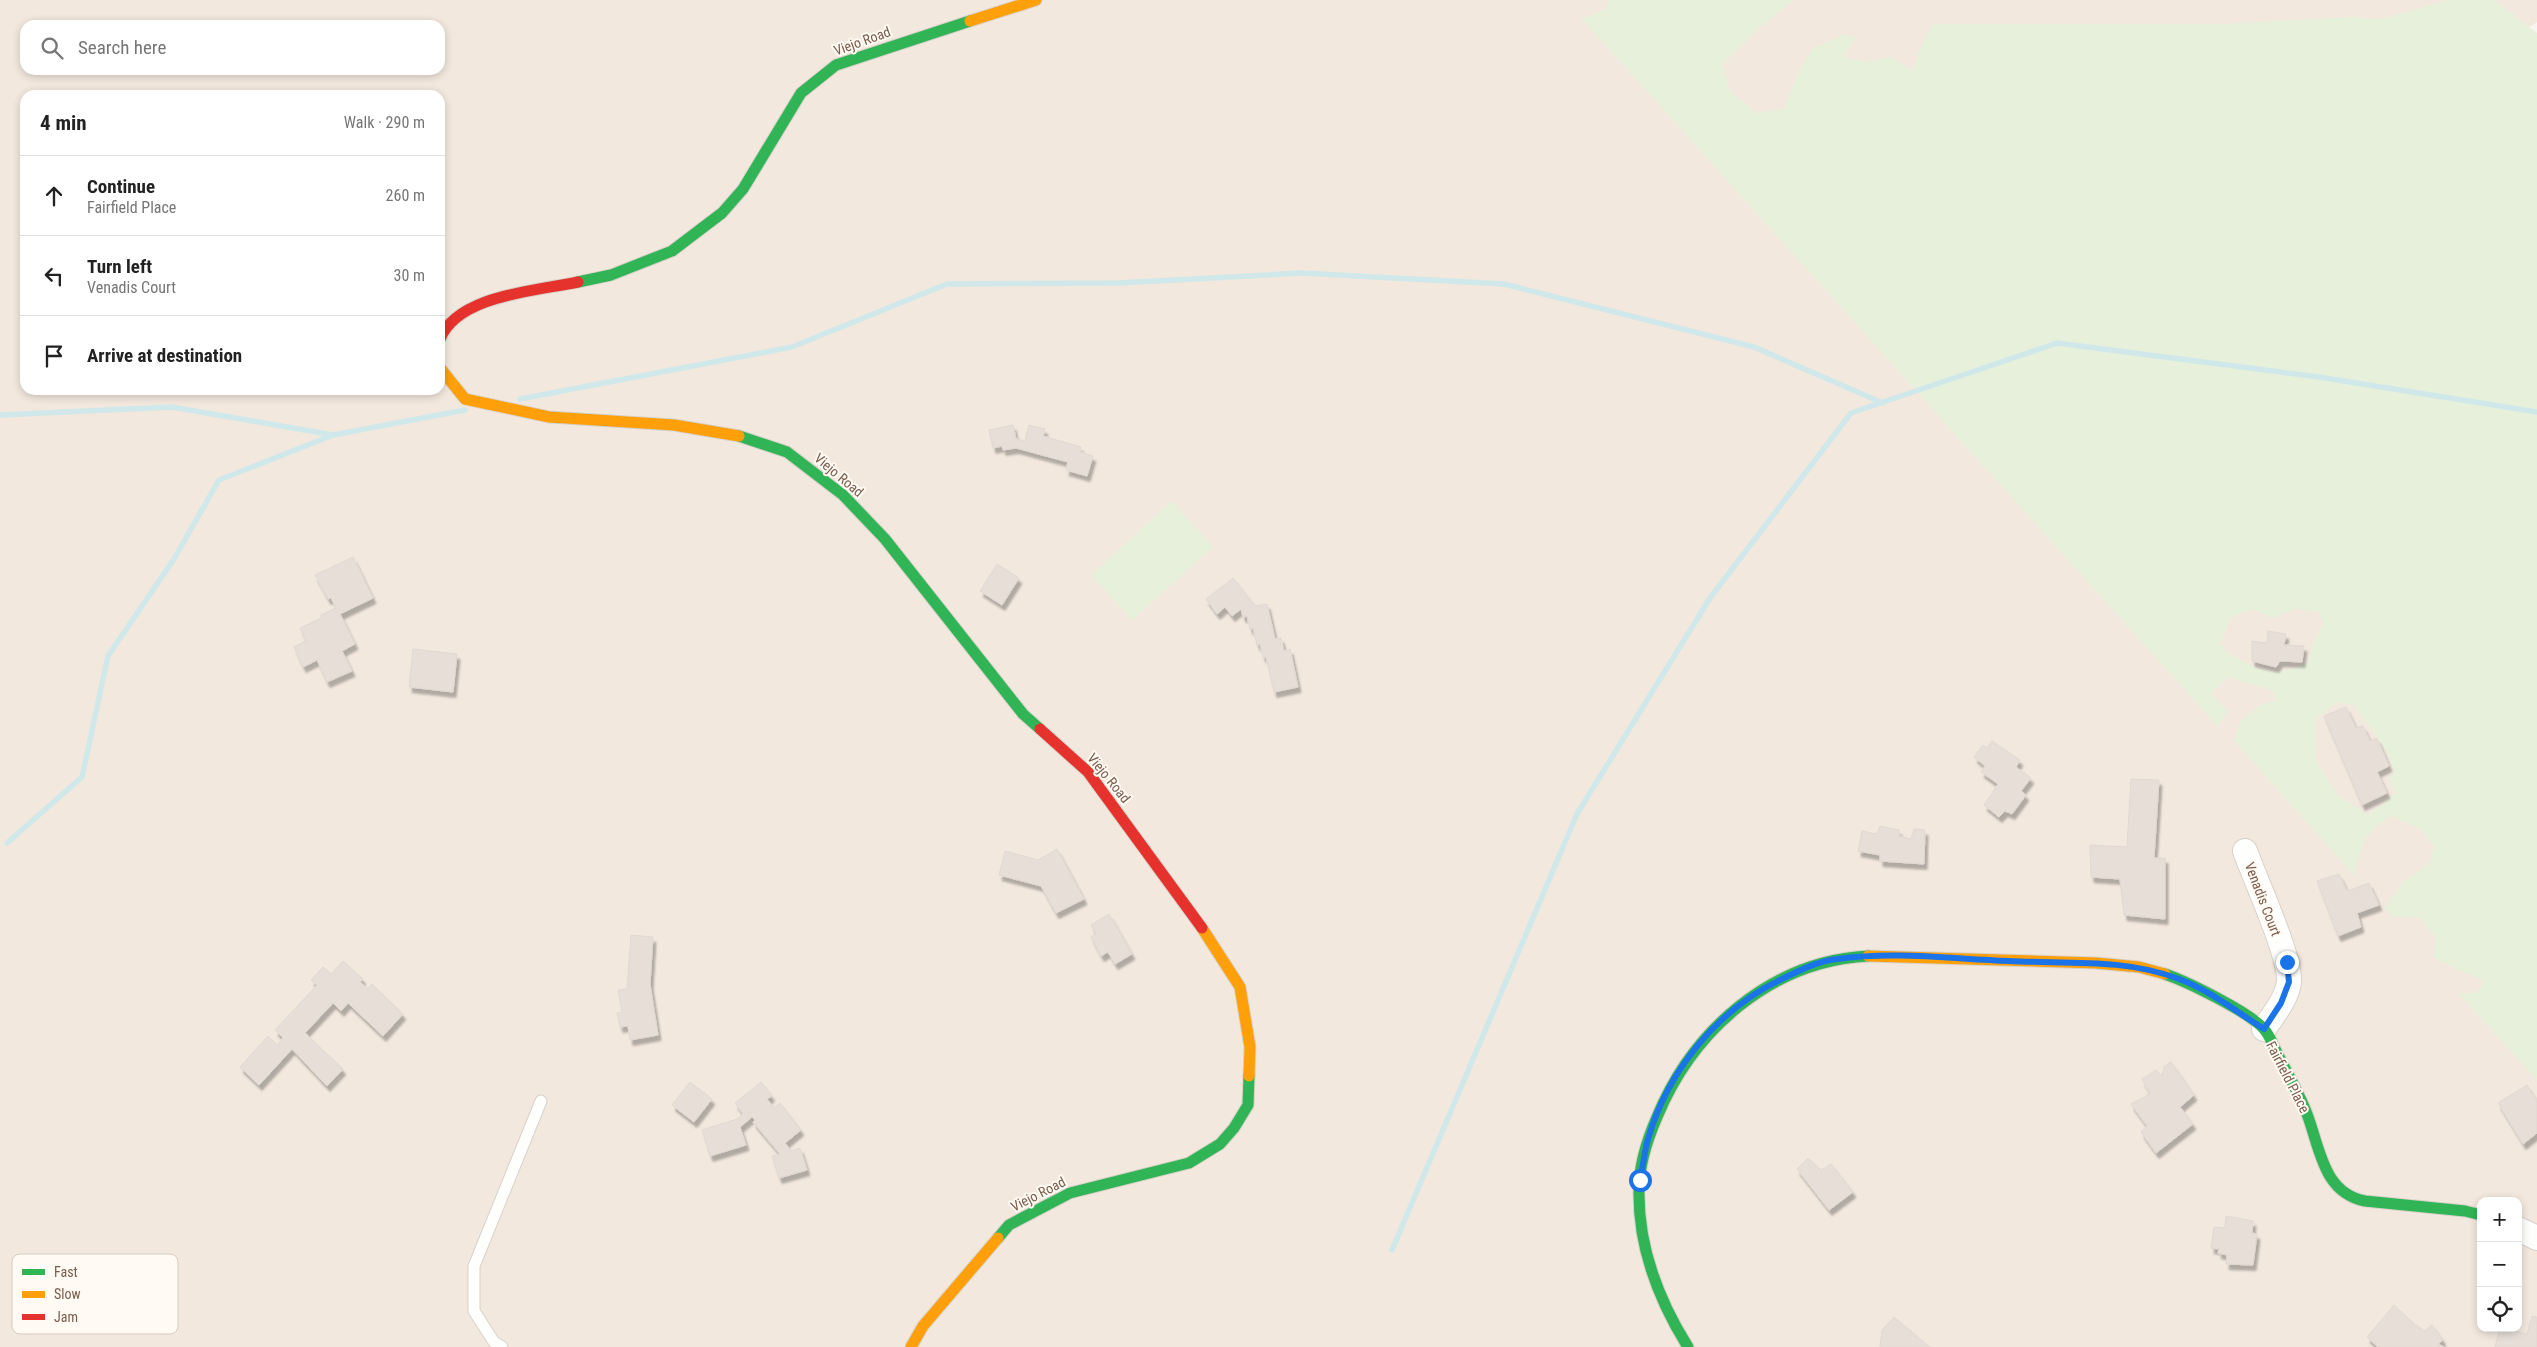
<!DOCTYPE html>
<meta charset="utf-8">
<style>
:root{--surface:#fff;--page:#f2f2f2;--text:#222;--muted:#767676;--line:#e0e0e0}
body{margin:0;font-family:"Roboto Condensed",sans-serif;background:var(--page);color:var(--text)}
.controls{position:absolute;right:15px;bottom:15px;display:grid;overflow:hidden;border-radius:10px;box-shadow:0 2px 8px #0003}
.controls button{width:45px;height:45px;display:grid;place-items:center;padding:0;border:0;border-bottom:1px solid var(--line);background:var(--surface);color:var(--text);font:25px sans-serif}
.stop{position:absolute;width:15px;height:15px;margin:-11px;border:4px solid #1a73e8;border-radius:50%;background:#fff}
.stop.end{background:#1a73e8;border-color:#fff;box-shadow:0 1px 5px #0008}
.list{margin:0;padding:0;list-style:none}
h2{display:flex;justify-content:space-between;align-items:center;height:65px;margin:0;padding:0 20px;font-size:21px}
h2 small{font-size:16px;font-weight:400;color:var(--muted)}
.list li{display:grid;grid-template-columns:32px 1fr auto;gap:15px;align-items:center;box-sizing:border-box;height:80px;padding:0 20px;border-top:1px solid var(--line)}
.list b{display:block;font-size:19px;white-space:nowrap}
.list p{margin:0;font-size:16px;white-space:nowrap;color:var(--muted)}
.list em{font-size:16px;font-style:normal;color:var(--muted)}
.icon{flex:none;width:28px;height:28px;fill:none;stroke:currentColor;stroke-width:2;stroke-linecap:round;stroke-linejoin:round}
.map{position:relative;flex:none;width:2537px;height:1347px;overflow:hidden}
.search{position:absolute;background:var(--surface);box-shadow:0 2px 8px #0003;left:20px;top:20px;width:425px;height:55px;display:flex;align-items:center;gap:12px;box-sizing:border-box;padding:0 18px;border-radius:15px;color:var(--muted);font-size:19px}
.panel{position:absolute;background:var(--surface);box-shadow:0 2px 8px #0003;left:20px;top:90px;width:425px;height:305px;border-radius:15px}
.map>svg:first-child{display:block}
.residential{fill:#f2e8de;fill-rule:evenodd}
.green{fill:#e7f0db;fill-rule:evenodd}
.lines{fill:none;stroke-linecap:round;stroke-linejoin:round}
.stream{stroke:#d0e8ea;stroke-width:5.5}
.building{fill:#e6ded7;stroke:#e2d8d2;filter:url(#shadow)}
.lane-casing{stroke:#d7d1cb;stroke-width:13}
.street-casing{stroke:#d7d1cb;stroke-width:26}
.fast-casing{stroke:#d9d2cb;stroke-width:13}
.slow-casing{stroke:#d9d2cb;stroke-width:13}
.jam-casing{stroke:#d9d2cb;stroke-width:13}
.lane{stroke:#fefefd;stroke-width:11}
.street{stroke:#fefefd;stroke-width:24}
.fast{stroke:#30b455;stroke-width:11}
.slow{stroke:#ff9f0a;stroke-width:11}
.jam{stroke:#e5322d;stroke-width:11}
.route{stroke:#1a73e8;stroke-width:6}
.labels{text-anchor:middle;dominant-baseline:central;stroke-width:4;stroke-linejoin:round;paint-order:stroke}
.street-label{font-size:14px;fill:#7a5c4d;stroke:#fffaf3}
.key{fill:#fffaf3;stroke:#d7cbc1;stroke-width:1}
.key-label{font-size:14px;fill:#7a5c4d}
</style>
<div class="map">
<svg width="2537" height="1347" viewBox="0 0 2537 1347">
<defs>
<filter id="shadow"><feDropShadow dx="3" dy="5.5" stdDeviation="1" flood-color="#0004"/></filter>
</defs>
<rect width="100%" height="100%" fill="#f9f5f0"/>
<path class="residential" d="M0,0H2537V22L2372,133L2537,767V1347H0ZM25,25H440V70H25ZM25,95H440V390H25ZM2481,1201H2518V1328H2481Z"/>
<path class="green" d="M1609,0H1794L1759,28L1722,64L1730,91L1757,113L1784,109L1799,71L1812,49L1843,35L1855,37L1843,57L1867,62L1891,57L1913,71L1918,53L1933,24H2225L2352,17L2382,19L2448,0H2494L2537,33V1080L2458,993H2477L2484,981L2434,958L2436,938L2419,917H2394L2384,909L2404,881L2430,863L2434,846L2420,829L2390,816L2365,837L2354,875L2234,741L2240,721L2263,704L2275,701L2274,691L2228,677L2211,694L2228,711L2218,727L1582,19L1606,9ZM2252,609L2273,618L2294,609L2320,612L2323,624L2313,644L2308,663C2280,674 2268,676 2241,660C2232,655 2225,652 2220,643L2231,618ZM2337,702L2354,705C2370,730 2385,741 2394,772L2389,778L2396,793L2368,815L2337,794L2316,761L2315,719Z
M1172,501L1213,547L1132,620L1091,575Z"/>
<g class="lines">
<path class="stream" d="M520,399L792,347L947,284L1119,283L1302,273L1504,284L1754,347L1883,403
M0,415L172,407L333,435
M7,843L82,777L108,656L174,559L219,480L333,435L465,410
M1392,1250L1577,814L1710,598L1851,413L2057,343L2319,377L2537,412"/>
</g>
<path class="building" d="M1013,425L1016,439L1025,441L1029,425L1045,429L1043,436L1081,447L1080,452L1093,456L1087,476L1066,470L1068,462L1016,448L1003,450L1002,446L993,448L989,430Z
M353,557L373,598L340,614L355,644L342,651L352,671L327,682L317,660L303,667L294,647L306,641L300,628L321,618V615L336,608L331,598L328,599L315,575Z
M997,564L1019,578L1002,605L980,591Z
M1233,578L1255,606L1267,604L1275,639L1281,638L1284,651L1290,649L1298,687L1274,692L1266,657H1263L1260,644L1257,645L1253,628L1250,629L1247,616L1243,617L1241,609L1232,616L1225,607L1217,614L1206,599Z
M2268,631L2286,634L2284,645L2304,646L2302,662L2280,661L2276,667L2252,661V641L2267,643Z
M413,649L457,654L453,692L409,687Z
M2346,707L2356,728L2363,726L2370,741L2377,738L2389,766L2377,772L2387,793L2362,805L2324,716Z
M1992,741L2020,760L2016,767L2031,778L2021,791L2026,795L2012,814L2005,811L1999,817L1984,805L1998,784L1981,772L1985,766L1974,757L1983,745L1987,748Z
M2131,779L2159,780L2154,858H2165V919L2124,915L2120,879L2091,877L2090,845L2127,847Z
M1880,826L1899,830V836L1911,839L1914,829L1925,830L1924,864L1880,861V855L1858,851L1862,831L1877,834Z
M1057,849L1084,899L1056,913L1041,886L999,875L1005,851L1038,860Z
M2339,874L2347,891L2369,883L2379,905L2357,913L2361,927L2338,936L2317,881Z
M1109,914L1132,954L1115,964L1108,952L1101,956L1091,937L1096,934L1091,925Z
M631,935L653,937L650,984L658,1035L630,1040L628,1026L620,1027L617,1013L622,1012L618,990L627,989Z
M343,961L363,979L360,982L368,989L372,984L403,1014L383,1036L348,1003L341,1011L333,1003L305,1033L343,1069L327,1086L292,1049L259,1085L240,1067L268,1036L277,1045L283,1038L275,1030L317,985L311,980L323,967L331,974Z
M2171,1062L2194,1095L2180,1107L2193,1124L2156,1153L2141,1132L2147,1126L2131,1104L2150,1094L2142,1079L2156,1070L2162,1076L2164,1067Z
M690,1082L712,1099L694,1122L672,1105Z
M761,1082L772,1096L767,1099L774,1108L780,1103L801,1130L785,1143L791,1151L800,1148L807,1170L779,1178L772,1156L780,1154L753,1122L755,1120L752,1117L740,1127L746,1145L710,1156L702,1130L737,1119L743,1114L735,1103Z
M2527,1085L2537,1101V1133L2523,1144L2498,1103Z
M1808,1158L1821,1170L1831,1164L1853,1192L1829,1210L1797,1169Z
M2226,1216L2253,1221L2252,1233L2257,1234L2253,1265L2226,1264L2227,1255L2218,1253L2219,1249L2211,1248L2214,1227L2225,1228Z
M2394,1305L2413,1323L2425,1331L2432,1325L2443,1340L2438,1344L2444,1347H2378L2367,1337Z
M2532,1316L2537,1317V1347H2495L2500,1328L2527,1334Z
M1894,1317L1930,1347H1880L1882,1330Z"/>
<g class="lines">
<g class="lane-casing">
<path id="lane" d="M502,1347L494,1342L474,1311V1266L541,1101"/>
</g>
<g class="street-casing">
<path id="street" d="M2245,851C2255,879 2291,957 2289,982C2287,999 2273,1015 2264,1029
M2518,1229L2537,1238"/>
</g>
<g class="fast-casing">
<path id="fast" d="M578,282L611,275L672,251L722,213L743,189L801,93L836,65L970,21
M739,436L787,452L843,495L885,539L1023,714L1040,729
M2165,974C2188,982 2249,1012 2264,1029C2270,1036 2273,1045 2277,1053C2287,1073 2299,1093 2307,1114C2320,1148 2323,1193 2365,1201L2465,1211L2481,1215
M998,1238L1009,1225L1070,1193L1189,1163L1220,1144L1234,1128L1248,1105L1249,1076
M1688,1347C1658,1299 1638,1248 1639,1190C1639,1165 1647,1140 1657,1117C1693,1030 1771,961 1868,956"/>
</g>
<g class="slow-casing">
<path id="slow" d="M970,21L1036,0
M440,368L465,399L549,417L674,425L739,436
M1202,928L1240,987L1250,1047L1249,1076
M1868,956L2096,963L2139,967L2165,974
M911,1347L923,1326L998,1238"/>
</g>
<g class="jam-casing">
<path id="jam" d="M440,339C458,295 536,291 578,282
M1040,729L1088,772L1202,928"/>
</g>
<use href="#lane" class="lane"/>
<use href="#street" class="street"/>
<use href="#fast" class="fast"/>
<use href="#slow" class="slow"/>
<use href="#jam" class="jam"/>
</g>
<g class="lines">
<path class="route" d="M1640,1180C1643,1167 1644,1153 1648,1139C1668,1071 1716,1011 1780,980C1798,971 1818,961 1837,959C1894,951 1952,959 2009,961C2065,964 2125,958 2179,979C2209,990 2237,1012 2264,1029L2281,1003L2289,982L2287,962"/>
</g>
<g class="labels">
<g class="street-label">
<text transform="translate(862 41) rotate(-20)">Viejo Road</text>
<text transform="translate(839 475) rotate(40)">Viejo Road</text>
<text transform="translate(1109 778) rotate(51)">Viejo Road</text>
<text transform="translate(2263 899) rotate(69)">Venadis Court</text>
<text transform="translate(2288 1077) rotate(63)">Fairfield Place</text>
<text transform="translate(1038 1194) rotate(-27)">Viejo Road</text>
</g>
</g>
<rect x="12" y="1254" width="166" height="80" rx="8" class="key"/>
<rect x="22" y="1269" width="23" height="6" fill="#30b455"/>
<rect x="22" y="1291" width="23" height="7" fill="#ff9f0a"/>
<rect x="22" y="1314" width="23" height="6" fill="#e5322d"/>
<g class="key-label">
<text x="54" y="1277">Fast</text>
<text x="54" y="1299">Slow</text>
<text x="54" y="1322">Jam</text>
</g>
</svg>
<div class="controls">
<button>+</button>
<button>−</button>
<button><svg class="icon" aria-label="locate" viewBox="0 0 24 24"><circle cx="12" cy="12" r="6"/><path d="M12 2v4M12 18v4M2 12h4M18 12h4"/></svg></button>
</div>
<div class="stop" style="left:1640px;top:1180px"></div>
<div class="stop end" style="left:2287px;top:962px"></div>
<div class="search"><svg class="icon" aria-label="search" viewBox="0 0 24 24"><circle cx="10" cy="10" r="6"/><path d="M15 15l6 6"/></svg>Search here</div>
<section class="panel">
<h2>4 min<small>Walk · 290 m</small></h2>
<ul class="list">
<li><svg class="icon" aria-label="ahead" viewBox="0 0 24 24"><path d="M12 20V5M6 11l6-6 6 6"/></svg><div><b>Continue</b><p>Fairfield Place</p></div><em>260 m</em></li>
<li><svg class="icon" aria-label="left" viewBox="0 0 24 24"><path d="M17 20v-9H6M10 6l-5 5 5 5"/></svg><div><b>Turn left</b><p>Venadis Court</p></div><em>30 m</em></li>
<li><svg class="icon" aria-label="arrive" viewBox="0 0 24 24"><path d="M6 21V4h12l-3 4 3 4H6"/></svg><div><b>Arrive at destination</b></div></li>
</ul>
</section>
</div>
